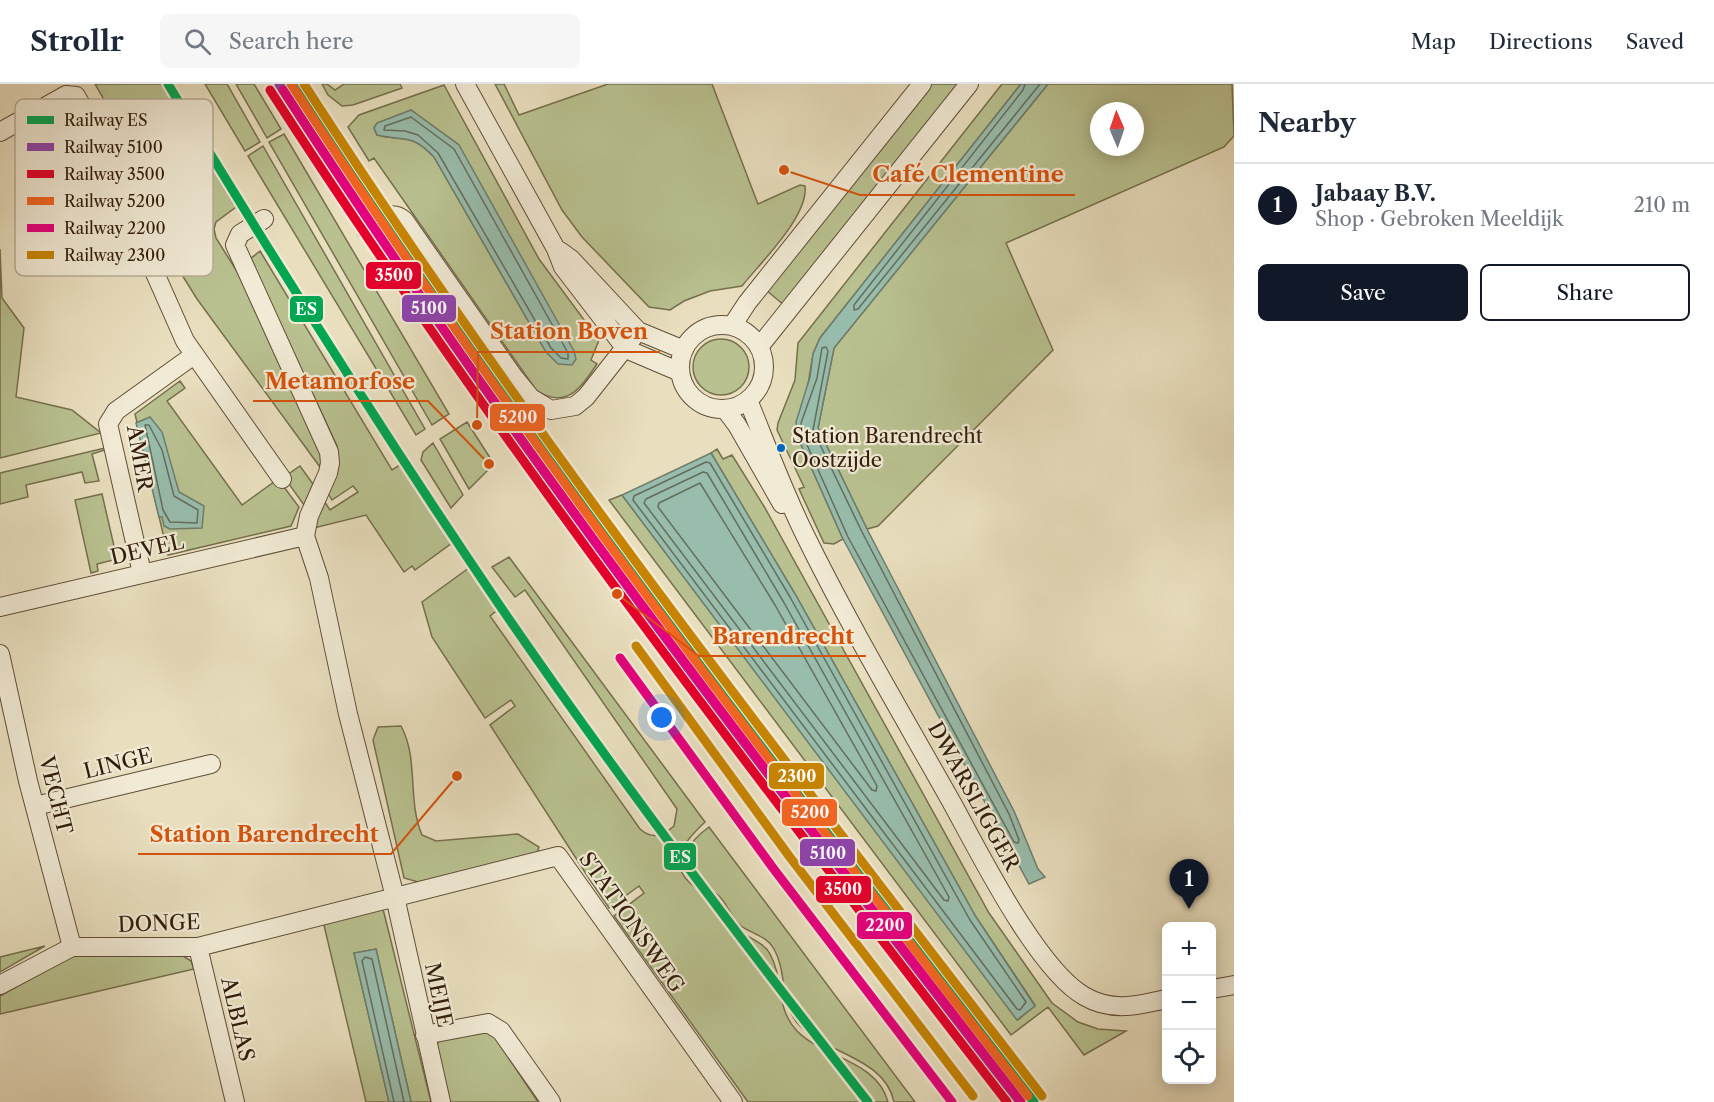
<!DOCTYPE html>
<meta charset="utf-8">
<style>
:root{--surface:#fff;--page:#f6f6f7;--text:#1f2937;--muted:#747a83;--line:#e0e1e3;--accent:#111827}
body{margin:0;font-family:"Libre Caslon Text",serif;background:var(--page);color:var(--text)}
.controls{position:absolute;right:18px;bottom:18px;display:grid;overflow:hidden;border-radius:9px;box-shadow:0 3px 15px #0003}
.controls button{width:54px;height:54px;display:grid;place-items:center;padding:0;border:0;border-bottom:2px solid var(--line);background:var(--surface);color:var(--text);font:30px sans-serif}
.compass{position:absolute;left:1090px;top:18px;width:54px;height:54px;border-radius:50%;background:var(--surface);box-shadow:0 3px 15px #0003;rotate:358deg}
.you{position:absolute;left:662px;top:634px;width:21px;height:21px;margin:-15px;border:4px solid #fff;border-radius:50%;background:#1a73e8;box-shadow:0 0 0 9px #1a73e833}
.badge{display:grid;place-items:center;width:39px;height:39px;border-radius:50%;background:var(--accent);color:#fff;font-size:20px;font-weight:700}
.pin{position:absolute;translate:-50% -50px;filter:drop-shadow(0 2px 3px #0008)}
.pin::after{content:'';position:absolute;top:32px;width:21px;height:18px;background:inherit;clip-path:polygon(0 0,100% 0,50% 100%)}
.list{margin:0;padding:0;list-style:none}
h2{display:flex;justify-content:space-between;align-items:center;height:78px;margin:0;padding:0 24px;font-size:26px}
h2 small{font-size:20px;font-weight:400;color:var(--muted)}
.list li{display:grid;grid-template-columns:39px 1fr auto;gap:18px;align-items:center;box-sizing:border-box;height:84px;padding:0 24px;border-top:2px solid var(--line)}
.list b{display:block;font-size:22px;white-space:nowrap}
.list p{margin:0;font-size:20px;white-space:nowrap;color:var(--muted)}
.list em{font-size:20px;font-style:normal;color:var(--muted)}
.actions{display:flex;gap:12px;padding:18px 24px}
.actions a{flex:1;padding:14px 0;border:2px solid var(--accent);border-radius:9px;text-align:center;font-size:21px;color:var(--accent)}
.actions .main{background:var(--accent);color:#fff}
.icon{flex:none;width:33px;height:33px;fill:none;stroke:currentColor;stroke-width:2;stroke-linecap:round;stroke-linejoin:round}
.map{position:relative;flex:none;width:1234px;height:1018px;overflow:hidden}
header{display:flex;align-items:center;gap:36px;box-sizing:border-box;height:84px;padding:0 30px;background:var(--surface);border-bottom:2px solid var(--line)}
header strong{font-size:28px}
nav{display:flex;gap:33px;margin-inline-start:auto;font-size:21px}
.search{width:420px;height:54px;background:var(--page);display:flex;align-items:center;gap:15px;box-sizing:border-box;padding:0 21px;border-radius:9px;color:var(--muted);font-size:22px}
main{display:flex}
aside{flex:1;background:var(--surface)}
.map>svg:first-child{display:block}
.green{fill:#b9c190;stroke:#766f4d;stroke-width:1.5;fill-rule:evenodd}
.water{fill:#98bdad;stroke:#6f7d6c;stroke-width:1.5}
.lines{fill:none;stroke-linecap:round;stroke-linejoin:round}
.shore{stroke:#656d5c;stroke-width:1.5}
.minor-casing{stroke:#604e37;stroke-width:20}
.minor{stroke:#f1ead5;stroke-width:18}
.rail-1-casing{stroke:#f1ead5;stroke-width:14}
.rail-2-casing{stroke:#f1ead5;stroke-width:14}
.rail-3-casing{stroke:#f1ead5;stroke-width:14}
.rail-4-casing{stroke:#f1ead5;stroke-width:14}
.rail-5-casing{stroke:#f1ead5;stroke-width:14}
.rail-6-casing{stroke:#f1ead5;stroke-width:14}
.rail-1{stroke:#00a651;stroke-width:9}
.rail-2{stroke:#8e44ad;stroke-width:9}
.rail-3{stroke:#e4002b;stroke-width:9}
.rail-4{stroke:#f26522;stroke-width:9}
.rail-5{stroke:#e5007d;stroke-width:9}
.rail-6{stroke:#c68402;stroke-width:9}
.bus-dot{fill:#0065bd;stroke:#f1ead5;stroke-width:2}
.labels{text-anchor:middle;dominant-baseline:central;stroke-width:4.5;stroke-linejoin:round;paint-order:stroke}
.bus-label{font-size:20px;fill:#321d0a;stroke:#f1ead5;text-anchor:start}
.street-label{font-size:21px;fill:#321d0a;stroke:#f1ead5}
.key{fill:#f1ead5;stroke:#b8ac98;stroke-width:1.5}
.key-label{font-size:16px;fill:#321d0a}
.leader{fill:none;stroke:#d6530c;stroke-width:2}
.callout-dot{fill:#d6530c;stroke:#f1ead5;stroke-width:2}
.callout-label{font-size:22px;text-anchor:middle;font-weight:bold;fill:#d6530c;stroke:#f1ead5;stroke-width:4.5;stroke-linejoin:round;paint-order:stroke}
.line-badge{stroke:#f1ead5;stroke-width:2}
.badge-label{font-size:16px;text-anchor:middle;font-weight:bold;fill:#fff}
</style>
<header>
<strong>Strollr</strong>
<div class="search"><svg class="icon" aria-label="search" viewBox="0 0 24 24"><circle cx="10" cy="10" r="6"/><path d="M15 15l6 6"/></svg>Search here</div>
<nav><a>Map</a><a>Directions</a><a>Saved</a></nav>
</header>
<main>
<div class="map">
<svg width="1234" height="1018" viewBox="0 0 1234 1018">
<rect width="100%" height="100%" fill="#e9dfbf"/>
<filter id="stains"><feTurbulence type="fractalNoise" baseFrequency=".00333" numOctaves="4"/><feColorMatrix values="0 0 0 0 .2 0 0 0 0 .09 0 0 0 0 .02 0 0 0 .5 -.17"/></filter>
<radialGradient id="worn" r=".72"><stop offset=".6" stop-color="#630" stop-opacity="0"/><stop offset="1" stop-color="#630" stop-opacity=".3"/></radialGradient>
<path class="green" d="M95,0H161L233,119L236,123L216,138L214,145L216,154L238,189L322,370L320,383L197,215L172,175L167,160L163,128L139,76Z
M205,0H227L260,58L245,67Z
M236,0H254L281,45L267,54Z
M322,0H327L335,6L344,0H400L402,4L353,21L342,22L328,11Z
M495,0H504L519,31L608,0H712L758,120L800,101L805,102C809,132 760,179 742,202L710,207L684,217L670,226L649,223L582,153L562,126Z
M929,0H961L785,222L766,206Z
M1002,0H1021L820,254L813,270L799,356L843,455L834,460L824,459L799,405L804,403L777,346L778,339L795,296L798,259Z
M1048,0H1232L1234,52L1224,63L1006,159L1053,266L878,442L867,445L818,344L834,264ZM1099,27H1135V63H1099Z
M444,1L539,175L599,256L591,276L597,280C580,305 566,326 536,306L374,74L369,77L348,43L359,31ZM411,26L459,61L546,268L434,73C410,48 405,58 377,51L374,44L377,39Z
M335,37L379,110L374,113L330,40Z
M284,50L449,330L432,341L269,58Z
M263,62L425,345L416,351L248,72Z
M0,165L2,214L24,244L16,313L72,326L101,349L0,374Z
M260,167L392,386L403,379L430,424L456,456L415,486L412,482L404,488L366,431L314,444L324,417L330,426L358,408L353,402L332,416L328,409L338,380L337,362L250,175Z
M693 283a28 28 0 1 1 56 0a28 28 0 1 1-56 0Z
M180,297L185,304L167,317L242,421L278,395L299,423L291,442L168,471L135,330Z
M467,338L494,380L469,405L440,355Z
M433,359L463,411L451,424L421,376L423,368Z
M105,364V366L92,370L99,397L85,399L82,388L26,401L28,413L0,420V389Z
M717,365L723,375L732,371L765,424L989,829L1052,919L1078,938L1098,945L1126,947L1084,971L1048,923L1011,951L609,416L622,411L1018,936L1035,921L976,833L795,510L711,369Z
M300,382L313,400L304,421L284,393Z
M102,410L117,475L97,480L98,487L91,489L75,416Z
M509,473L705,738C688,754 666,776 689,798C697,806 707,810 715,817C725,825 729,837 738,845C748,855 763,857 770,870C784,895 775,924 797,947C823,974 877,976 888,1018H748L614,832L644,809L639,802L609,824L592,799L490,641L515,622L511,616L485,634L432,553L422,518L473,481L500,524L490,532L640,745C652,756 663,752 674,742L677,725L525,506L515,513L492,483Z
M401,642C419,675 407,716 422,751L436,757L518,750L539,763L537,769L418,798L404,794L373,656L378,643Z
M709,743L915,1018H894C885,974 827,970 800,942C779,921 788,890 774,865C767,852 752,850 741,842C731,834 728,821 719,812C712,806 704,803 696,797C671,779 691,756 709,743Z
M383,825L431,1018H411L376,865L354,869L389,1018H366L323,837Z
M45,862L43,863L0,888V873Z
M180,870L191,877L194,885L0,930V912L72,872Z
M489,947L494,952L538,1018H449L435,962L443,953Z"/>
<path class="water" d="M1021,0H1048L834,264L818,344L867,445L1014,727L1038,785L1045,793L1029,800L843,455L799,356L796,338L810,293L813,270L820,254Z
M411,26L459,61L574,267L576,275L572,281L558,280L546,268L434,73C410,48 405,58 377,51L374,44L377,39Z
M150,333L162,348L179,408L204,422L202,444L170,445L164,442L162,433H159L136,339Z
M711,369L795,510L976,833L1035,922L1017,936L622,411Z
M376,865L411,1018H389L354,869Z"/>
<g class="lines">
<path class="shore" d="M1025,0L1023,6L854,221V226L858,225L1040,0
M411,33L454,65L568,269V275L561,274L551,264L438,69L418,51L405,47L384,46L385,42Z
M826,263L828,267L813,346L862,448L1009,730L1019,756L1018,759L1014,758L848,453L804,354L801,339L817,294L822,264Z
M145,341H149L162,366L174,412L198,426L197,439L170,438L163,426Z
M706,378L710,379L790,513L970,836L1026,918L1020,926L1017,925L633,416L634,412Z
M703,388L707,389L783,517L949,813L948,817L944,816L644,419L646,415Z
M700,399L775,521L877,702L876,707L872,706L658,423L659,419Z
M394,1018L362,877L365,873L372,875L404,1018"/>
<g class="minor-casing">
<path id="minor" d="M465,0L556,165L563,183L626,265L680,288
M0,48L66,11L76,12L118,84L127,126L185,257L282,395
M264,135L240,150L235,161L329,368L330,379L328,389L309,432L305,452L319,494L348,630L395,813L441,1018
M366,146C379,137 390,124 404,136L513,292L531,314L551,326L575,322L586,313L638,247
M560,167L571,175L638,247L684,266
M680 283a42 42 0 1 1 84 0a42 42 0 1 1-84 0Z
M732,242L747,219L922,0
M759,263L969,0
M748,316C766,360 783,406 804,449C849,541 902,630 952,719C979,768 1037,885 1084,912C1111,928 1137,922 1166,915
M725,325L737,341L782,420
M142,489L108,340L116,327L194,271
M0,523L305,452
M0,570L28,697L72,863
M35,722L211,680
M198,863L235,1018
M0,901L72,863H198L558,772L733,1018
M1212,905L1234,901
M425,951L488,939L501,947L551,1018"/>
</g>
<use href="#minor" class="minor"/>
<g class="rail-1-casing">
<path id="rail-1" d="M168,0C274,176 383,349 498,519C615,690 740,855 868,1018
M292,0C519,353 778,686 1034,1018"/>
</g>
<g class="rail-2-casing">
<path id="rail-2" d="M279,0C506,353 763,687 1020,1018"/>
</g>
<g class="rail-3-casing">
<path id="rail-3" d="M270,6C496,357 752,688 1007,1018"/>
</g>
<g class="rail-4-casing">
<path id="rail-4" d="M291,0C517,351 773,682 1028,1012"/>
</g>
<g class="rail-5-casing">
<path id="rail-5" d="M283,6C509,357 766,688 1021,1018
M620,574L773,784L952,1018"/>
</g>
<g class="rail-6-casing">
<path id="rail-6" d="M304,0C530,351 788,682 1042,1012
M636,562L789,772L973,1012"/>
</g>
<use href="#rail-1" class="rail-1"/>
<use href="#rail-2" class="rail-2"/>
<use href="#rail-3" class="rail-3"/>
<use href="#rail-4" class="rail-4"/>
<use href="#rail-5" class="rail-5"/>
<use href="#rail-6" class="rail-6"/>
</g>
<circle class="bus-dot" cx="781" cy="364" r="5"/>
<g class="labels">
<g class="bus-label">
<text x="792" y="352">Station Barendrecht<tspan x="792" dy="24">Oostzijde</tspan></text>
</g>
<g class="street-label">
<text transform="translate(140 374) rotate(80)">AMER</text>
<text transform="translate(147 465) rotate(-13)">DEVEL</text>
<text transform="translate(118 679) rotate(-14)">LINGE</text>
<text transform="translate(56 711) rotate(76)">VECHT</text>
<text transform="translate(974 712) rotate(61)">DWARSLIGGER</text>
<text transform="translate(632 838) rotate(55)">STATIONSWEG</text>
<text transform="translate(159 839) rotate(-2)">DONGE</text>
<text transform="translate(439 911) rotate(78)">MEIJE</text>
<text transform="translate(238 935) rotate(77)">ALBLAS</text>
</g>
</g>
<rect x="15" y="15" width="198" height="177" rx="9" class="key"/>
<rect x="27" y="32" width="27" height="8" fill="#00a651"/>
<rect x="27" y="59" width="27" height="8" fill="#8e44ad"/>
<rect x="27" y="86" width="27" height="8" fill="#e4002b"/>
<rect x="27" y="113" width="27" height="8" fill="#f26522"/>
<rect x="27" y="140" width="27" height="8" fill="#e5007d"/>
<rect x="27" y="167" width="27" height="8" fill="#c68402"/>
<g class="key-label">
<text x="64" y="42">Railway ES</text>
<text x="64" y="69">Railway 5100</text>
<text x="64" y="96">Railway 3500</text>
<text x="64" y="123">Railway 5200</text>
<text x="64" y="150">Railway 2200</text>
<text x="64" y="177">Railway 2300</text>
</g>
<path class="leader" d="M784 86L860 111H1075M477 341L478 268H660M489 380L428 317H253M617 510L699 572H866M457 692L391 770H138"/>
<g class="callout-dot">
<circle cx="784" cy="86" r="6"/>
<circle cx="477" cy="341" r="6"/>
<circle cx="489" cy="380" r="6"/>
<circle cx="617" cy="510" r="6"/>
<circle cx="457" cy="692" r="6"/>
</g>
<g class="callout-label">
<text x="968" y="98">Café Clementine</text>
<text x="569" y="255">Station Boven</text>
<text x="340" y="305">Metamorfose</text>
<text x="783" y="560">Barendrecht</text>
<text x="264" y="758">Station Barendrecht</text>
</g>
<g class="line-badge">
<rect x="365" y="177" width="57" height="29" rx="6" fill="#e4002b"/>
<rect x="401" y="210" width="56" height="29" rx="6" fill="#8e44ad"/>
<rect x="289" y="211" width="35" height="28" rx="6" fill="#00a651"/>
<rect x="489" y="319" width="57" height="29" rx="6" fill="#f26522"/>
<rect x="768" y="678" width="57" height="28" rx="6" fill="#c68402"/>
<rect x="781" y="714" width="57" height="29" rx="6" fill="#f26522"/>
<rect x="799" y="754" width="57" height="29" rx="6" fill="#8e44ad"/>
<rect x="663" y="758" width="34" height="29" rx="6" fill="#00a651"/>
<rect x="815" y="791" width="57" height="29" rx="6" fill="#e4002b"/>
<rect x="856" y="827" width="57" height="29" rx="6" fill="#e5007d"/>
</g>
<g class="badge-label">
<text x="394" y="197">3500</text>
<text x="429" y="230">5100</text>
<text x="306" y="231">ES</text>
<text x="518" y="339">5200</text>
<text x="797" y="698">2300</text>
<text x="810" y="734">5200</text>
<text x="828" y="775">5100</text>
<text x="680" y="779">ES</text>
<text x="843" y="811">3500</text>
<text x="885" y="847">2200</text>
</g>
<rect width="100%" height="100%" filter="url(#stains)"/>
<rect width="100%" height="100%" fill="url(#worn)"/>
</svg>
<div class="controls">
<button>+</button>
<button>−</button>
<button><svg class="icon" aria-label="locate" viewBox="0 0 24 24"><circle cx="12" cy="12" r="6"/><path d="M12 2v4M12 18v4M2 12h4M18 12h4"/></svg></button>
</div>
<svg class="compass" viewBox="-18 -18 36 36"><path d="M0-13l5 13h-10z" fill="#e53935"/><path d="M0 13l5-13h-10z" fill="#747a83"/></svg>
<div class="you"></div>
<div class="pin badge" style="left:1189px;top:825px">1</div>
</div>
<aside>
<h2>Nearby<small></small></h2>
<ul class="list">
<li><span class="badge">1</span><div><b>Jabaay B.V.</b><p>Shop · Gebroken Meeldijk</p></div><em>210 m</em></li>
</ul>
<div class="actions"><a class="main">Save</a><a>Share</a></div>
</aside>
</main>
